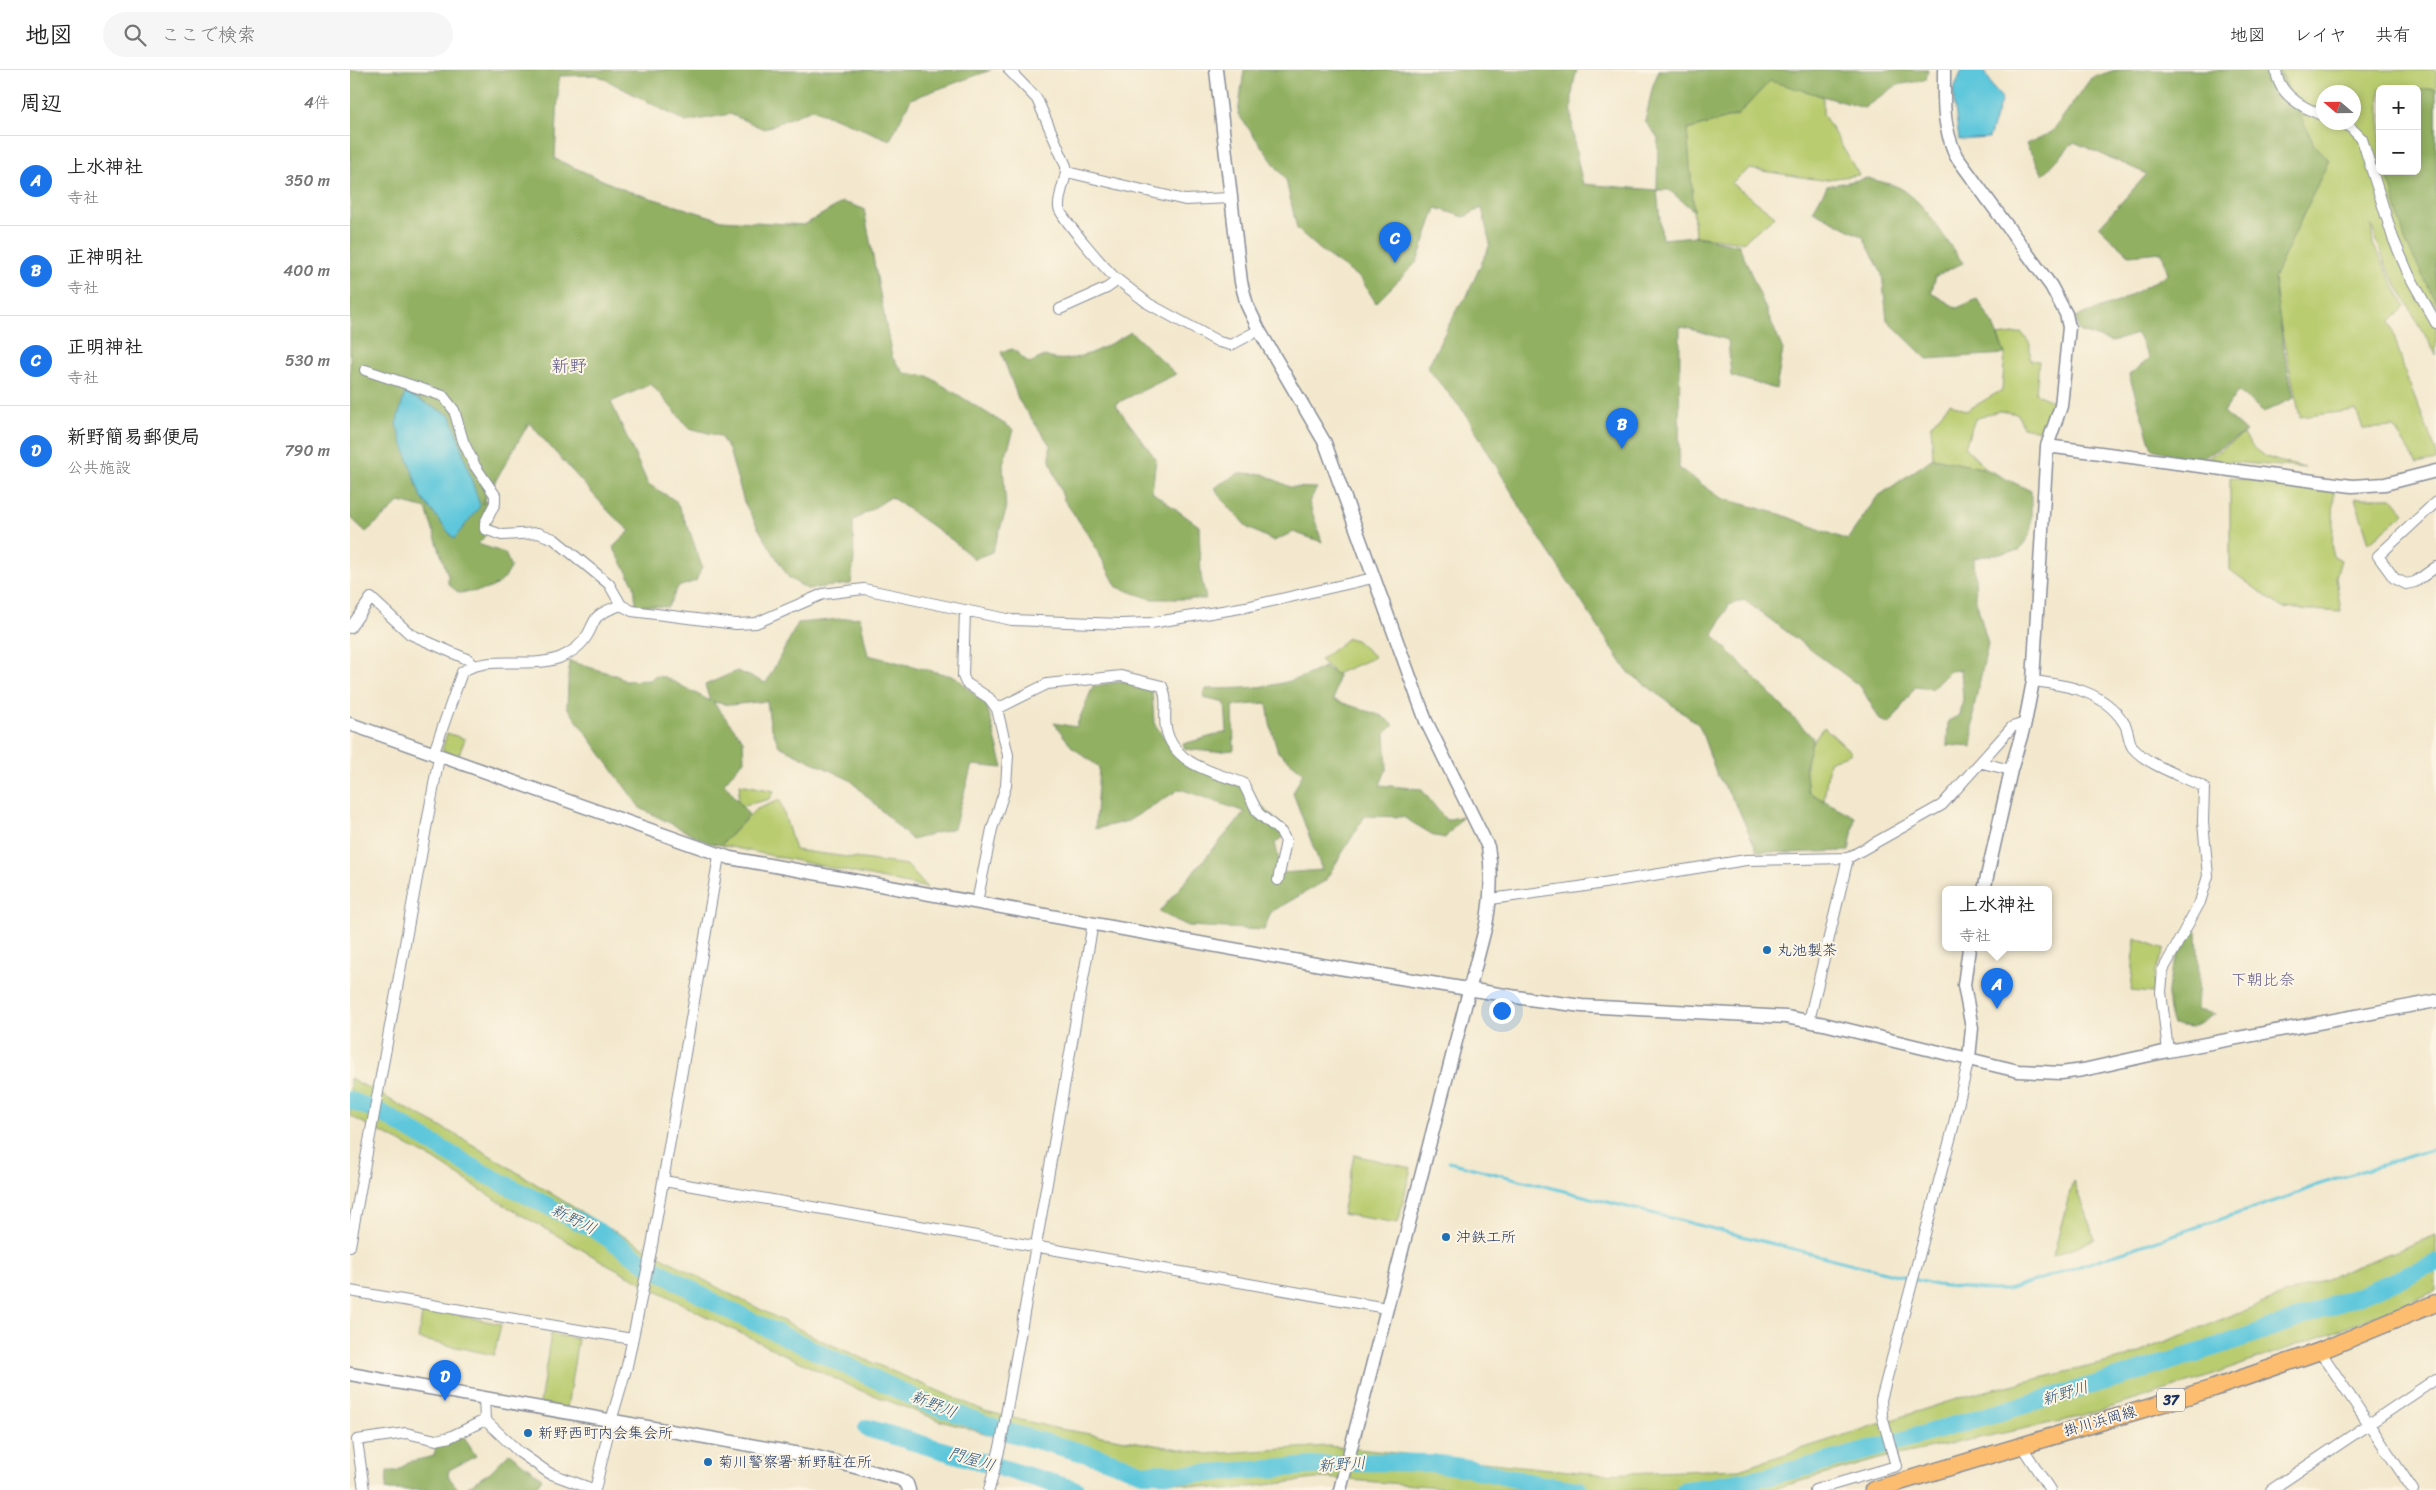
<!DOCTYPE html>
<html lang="ja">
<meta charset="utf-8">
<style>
:root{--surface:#fff;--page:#f6f6f6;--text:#222;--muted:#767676;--line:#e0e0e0;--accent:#1a73e8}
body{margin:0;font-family:Sriracha,"Klee One",sans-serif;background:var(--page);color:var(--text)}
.controls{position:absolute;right:15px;top:15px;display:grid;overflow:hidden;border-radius:8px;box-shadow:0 2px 8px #0003}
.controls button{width:45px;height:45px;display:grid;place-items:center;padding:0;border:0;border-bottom:1px solid var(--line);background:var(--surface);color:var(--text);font:25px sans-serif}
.compass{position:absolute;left:1966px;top:15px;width:45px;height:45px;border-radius:50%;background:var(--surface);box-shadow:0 2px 8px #0003;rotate:290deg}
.you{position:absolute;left:1151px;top:940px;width:18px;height:18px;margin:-12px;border:4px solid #fff;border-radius:50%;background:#1a73e8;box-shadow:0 0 0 8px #1a73e833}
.badge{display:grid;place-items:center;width:32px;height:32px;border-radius:50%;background:var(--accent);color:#fff;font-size:16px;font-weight:700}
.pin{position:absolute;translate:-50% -41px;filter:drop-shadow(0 1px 2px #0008)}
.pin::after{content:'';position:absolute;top:26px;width:18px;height:15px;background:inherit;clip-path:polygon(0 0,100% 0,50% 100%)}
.popup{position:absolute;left:1592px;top:816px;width:110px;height:65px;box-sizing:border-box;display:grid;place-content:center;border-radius:8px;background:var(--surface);filter:drop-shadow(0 1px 4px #0005);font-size:16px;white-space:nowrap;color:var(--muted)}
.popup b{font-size:19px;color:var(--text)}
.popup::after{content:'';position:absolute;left:50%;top:100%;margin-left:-10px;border:10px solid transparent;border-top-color:var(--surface)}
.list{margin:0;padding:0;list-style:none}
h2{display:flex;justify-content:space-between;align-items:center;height:65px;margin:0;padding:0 20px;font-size:21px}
h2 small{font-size:16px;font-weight:400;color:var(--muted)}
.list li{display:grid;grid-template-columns:32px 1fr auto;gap:15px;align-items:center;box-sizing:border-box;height:90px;padding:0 20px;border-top:1px solid var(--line)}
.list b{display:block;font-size:19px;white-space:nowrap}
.list p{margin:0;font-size:16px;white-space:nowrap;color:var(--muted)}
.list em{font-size:16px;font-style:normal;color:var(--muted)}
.icon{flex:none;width:28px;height:28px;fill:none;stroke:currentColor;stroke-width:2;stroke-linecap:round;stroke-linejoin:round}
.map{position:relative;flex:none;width:2086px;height:1420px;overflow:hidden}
header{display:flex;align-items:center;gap:30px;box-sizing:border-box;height:70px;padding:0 25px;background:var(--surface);border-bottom:1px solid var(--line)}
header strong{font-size:24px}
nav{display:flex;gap:28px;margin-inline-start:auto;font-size:18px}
.search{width:350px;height:45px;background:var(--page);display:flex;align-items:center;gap:12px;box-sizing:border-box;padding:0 18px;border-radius:28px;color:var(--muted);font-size:19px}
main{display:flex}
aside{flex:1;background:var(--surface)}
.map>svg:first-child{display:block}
.green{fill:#b9cc6f;stroke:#6a7e66;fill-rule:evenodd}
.forest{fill:#92b062;stroke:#567060}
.water{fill:#5fc7db;stroke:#3d7b9c}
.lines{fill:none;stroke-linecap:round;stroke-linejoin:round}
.stream{stroke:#5fc7db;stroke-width:3}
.river{stroke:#5fc7db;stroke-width:18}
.minor-casing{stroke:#878c96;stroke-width:12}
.tertiary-casing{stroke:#878c96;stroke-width:15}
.primary-casing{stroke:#878c96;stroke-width:19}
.minor{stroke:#fff;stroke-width:10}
.tertiary{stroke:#fff;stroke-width:12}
.primary{stroke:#fcbd6f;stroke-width:16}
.poi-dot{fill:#1f6fb2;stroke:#fcf5e5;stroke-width:2}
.labels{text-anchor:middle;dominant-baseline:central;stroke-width:4;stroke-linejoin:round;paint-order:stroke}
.shield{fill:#fcf5e5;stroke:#5e6a86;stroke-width:1}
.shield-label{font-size:14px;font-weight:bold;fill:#1b2f5e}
.poi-label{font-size:15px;fill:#1b2f5e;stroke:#fcf5e5;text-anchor:start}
.street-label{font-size:15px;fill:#1b2f5e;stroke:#fcf5e5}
.neighbourhood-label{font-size:16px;fill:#615b8a;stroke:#fcf5e5}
.water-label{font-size:16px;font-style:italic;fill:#2c557d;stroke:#fcf5e5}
.quarter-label{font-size:18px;fill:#615b8a;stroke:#fcf5e5}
</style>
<header>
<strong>地図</strong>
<div class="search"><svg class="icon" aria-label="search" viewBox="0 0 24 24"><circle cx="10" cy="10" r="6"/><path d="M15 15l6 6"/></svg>ここで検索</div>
<nav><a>地図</a><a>レイヤ</a><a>共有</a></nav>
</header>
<main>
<aside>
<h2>周辺<small>4件</small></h2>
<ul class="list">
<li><span class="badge">A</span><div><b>上水神社</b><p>寺社</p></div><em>350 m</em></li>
<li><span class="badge">B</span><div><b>正神明社</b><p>寺社</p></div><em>400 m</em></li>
<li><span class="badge">C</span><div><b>正明神社</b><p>寺社</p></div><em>530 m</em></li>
<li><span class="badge">D</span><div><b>新野簡易郵便局</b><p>公共施設</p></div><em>790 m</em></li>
</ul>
</aside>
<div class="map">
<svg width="2086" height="1420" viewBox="0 0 2086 1420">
<rect width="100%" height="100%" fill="#fcf5e5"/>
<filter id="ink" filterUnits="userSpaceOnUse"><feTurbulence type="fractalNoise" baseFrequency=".02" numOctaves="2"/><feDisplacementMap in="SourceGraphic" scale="10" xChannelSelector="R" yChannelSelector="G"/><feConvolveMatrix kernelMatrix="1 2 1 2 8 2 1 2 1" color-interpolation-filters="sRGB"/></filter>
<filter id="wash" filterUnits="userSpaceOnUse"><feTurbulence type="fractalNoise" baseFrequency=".0096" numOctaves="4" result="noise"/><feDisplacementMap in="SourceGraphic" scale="20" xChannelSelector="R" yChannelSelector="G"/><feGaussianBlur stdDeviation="1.12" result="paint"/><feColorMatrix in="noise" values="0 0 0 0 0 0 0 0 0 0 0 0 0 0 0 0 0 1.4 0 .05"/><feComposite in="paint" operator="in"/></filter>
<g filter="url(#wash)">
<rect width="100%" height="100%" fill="#f3e8cd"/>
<path class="green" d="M1920,0H2086V285L2035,194L2021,154L2023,174L2055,237L2040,252L2056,305L2086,381V390L2067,394L2044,357L2013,359L2006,340L1950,347L1920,207L1979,90L1964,75ZM2030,19H2067V101H2030ZM1974,22H2004V52H1974Z
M1421,6L1473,27V44L1509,105L1471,110L1399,99L1381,113L1425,146L1393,172L1345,166L1337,60L1388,45Z
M1672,263L1680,274V290L1689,291L1686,324L1705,332L1697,363L1673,357L1668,344L1649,341L1625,349L1615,377L1636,399L1583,388L1581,355L1600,333L1616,341L1652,320L1655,284L1648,266Z
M1894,364C1908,391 1928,390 1955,398L1855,390Z
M1880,407L1984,421L1982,485L1991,490L1986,507L1991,542L1932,538L1880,500Z
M2005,428H2042L2055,443L2019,473Z
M998,568L1006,570L1025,587L986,604L970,590Z
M1474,657L1502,683L1479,692L1474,731L1458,722C1454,695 1454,678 1474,657Z
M97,663L115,669L108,687L92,680Z
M390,714L424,721L420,729L387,737Z
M430,730L445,780L557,795L577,818L371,775L405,740Z
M1785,868L1815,879L1805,902L1803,923L1781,921Z
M0,1008L115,1070L244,1150L378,1223L475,1272L635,1341L704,1358L859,1384L978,1376L1248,1404L1389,1399L1619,1325L1771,1289L2086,1165V1221L1995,1258L1857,1307L1730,1347L1529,1389L1419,1420H1130L974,1408L874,1420L791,1407L591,1351L502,1317L359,1248L257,1194L159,1138L83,1089L0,1046Z
M1004,1085L1061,1098L1048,1153L992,1144Z
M1723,1110L1745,1169L1703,1186Z
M73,1238L151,1254L144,1285L68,1269Z
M201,1264L228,1269L217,1338L190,1333Z"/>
<path class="forest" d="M0,0H641L561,29L540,70L462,39L414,59L380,44L336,52L247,5L209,6L205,89L275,120L372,150L454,155L493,132L514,139L542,287L554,303L578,306L664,360L653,394L656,441L642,482L624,489L602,470L541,427L503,451L504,489L501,514L457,519L439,508L411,463L394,432L379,380L370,366L339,358L301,314L261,332L298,414L326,431L339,459L352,497L346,511L328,517L318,537L286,535L284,515L263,477L280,461L261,444L179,353L132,434L136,431L142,436C141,451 139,464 128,474L155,483L161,497C151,521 131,521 109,523L98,514V506L76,439L50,432L16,462L0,447Z
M894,0H1227C1216,36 1224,77 1233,114L1307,120L1308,68L1295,51L1303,15L1309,0H1578L1576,10L1547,15L1514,38L1420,11L1388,45L1337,60L1344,141L1319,120H1307L1312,169L1345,166L1389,175L1433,280L1426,319L1381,306L1378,270L1330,256L1329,398L1371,428L1430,444L1497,470L1527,427L1583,388L1636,399L1681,421V462L1670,480L1624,488L1626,530L1638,574L1624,637L1622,677L1597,675L1598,651L1610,645L1613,629L1611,600L1600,601L1582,619L1565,617L1540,654L1530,650L1511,617L1394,530L1379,535L1363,565L1463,668L1455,696L1458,722L1505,747L1499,781L1438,783L1407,781L1387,736L1367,705L1349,655L1277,601L1181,455L1115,343L1077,298L1109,235L1116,228L1140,174L1132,138L1114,147L1086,138L1067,192L1026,233L1011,209L974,183L947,159L936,110L888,44Z
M1765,0H1930L1964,75L1979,90L1924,208L1934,282L1944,328L1914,342L1888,321L1874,342L1896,362L1853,388L1831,387L1802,379L1779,305L1799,289L1787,264L1761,272L1729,261L1725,247L1768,232L1818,204L1812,182L1779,185L1749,157L1797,104L1724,72L1693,105L1676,74L1702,62L1741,8Z
M2080,18L2086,19V232L2055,171L2042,119L2034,101H2067V21Z
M1518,108C1529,112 1546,114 1555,121C1580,139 1594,169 1613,193L1586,206L1581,223L1607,238L1627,229L1641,250L1655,284L1577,289L1537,250L1532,204L1513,167L1463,141L1477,116Z
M781,262L826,304L765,334L806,389L802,422L849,456L851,506L856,529H801L767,517L740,467L714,430L700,391V375L669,331L651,282L663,279L679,293L695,286C721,298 759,275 781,262Z
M889,403L913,404L940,417L967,418L959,432L972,472L943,462L924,471L898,458L869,426L865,417Z
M510,547L518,585L606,607L637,636L653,698L622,695L604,758L562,770L500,710L429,676L420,654L417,631L380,635L363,632L393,670L394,690L374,713L399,745L371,775L359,773L290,738L217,637L219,591L268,606L275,611L301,610L304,606L315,607L360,631L355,615L387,601L416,613L448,553Z
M974,597L988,605L984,630L1032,646L1044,655L1035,664L1037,698L1030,715L1071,719L1096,750L1113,746L1095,768L1085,766L1053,747L1015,746L975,811L921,842L914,860L838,856L809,842L895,742L830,719L778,751L745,759L749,697L722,677L704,653L726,657L743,616L775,611L802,620L804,653L823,680L882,706L939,763L925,773L932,803L972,800L943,723L953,702L928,682L920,654L917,633L883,636L884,680L863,682L835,679L833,674L877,662L875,633L853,628L856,619C900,618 933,619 974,597Z
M1843,859L1847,862L1849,904L1847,940L1865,944L1842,957L1823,955C1810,921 1823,888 1843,859Z
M111,1363L126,1386L99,1400L98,1406L109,1420H36L37,1401H47L58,1392L84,1386L86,1376Z
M159,1383L192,1408L183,1420H113L140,1402Z"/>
<path class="water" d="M1612,0H1634L1643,18L1652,28L1639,68L1609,70L1603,22Z
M55,323L101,346L130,436L104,469L71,427L46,354Z"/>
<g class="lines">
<path class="stream" d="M1099,1092L1586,1215L1632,1220H1658L1943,1125L1967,1115L2086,1078"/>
<path class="river" d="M0,1030L30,1042L129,1101L249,1162L295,1193L372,1237L576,1333L661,1363L755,1389L793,1403L844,1404L1022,1392L1081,1393L1118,1398L1187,1414L1229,1420
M517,1358L726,1420
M1335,1420C1430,1409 1522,1379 1615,1352C1774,1307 1935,1260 2086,1193"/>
</g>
</g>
<g filter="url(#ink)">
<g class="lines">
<g class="minor-casing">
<path id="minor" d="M659,0L687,29L716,96C718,107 708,122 709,138C710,146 759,204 768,210L757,218L710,239
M1926,0C1928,25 1953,38 1974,46
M1989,52L1999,56L2012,69L2043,168L2059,205L2086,253
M717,102L835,130L881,128
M768,210L799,234L869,272L881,275L909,260
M15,300L93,326L104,340L113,371L125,396L145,425V433L135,453V459L152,465L188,463L204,469L259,514L271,535L282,541L386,554L406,553L473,524L514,519L662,550L771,554L801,553L896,537L1023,508
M2086,432L2028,486L2044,508L2056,514L2065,512L2086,497
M615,540L613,606L616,613L639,628L647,639L658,685L656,716L642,759L627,832
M0,558L21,528L60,564L119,590L123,595
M1683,611C1717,615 1754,621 1774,653C1779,660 1778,672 1783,678C1797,695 1835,707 1854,717L1853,752L1858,806L1850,832L1813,900L1811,922L1818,981
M647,639L697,614L771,606L812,616C819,629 813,644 816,658C823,695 864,702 893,713L908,743L931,762L936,771L928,810
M83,685L112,602C139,584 178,599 209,588C221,583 232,575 238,564C241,559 243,552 247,547C253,541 263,538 271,535
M1632,693L1661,700
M1141,829L1229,817L1396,790L1498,788L1592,735L1662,657L1675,653
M1459,951L1498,788
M314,1111L1036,1238
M0,1176L89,687
M0,1221L282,1269
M1970,1281L2063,1420
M134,1328L135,1350
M1671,1375L1700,1420
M14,1420L7,1370L56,1363L86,1370L100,1367L135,1350L169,1382L199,1403L245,1420
M245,1420L261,1351L277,1296L301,1181L369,786
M639,1420L651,1373L743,853
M1465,1420L1546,1396L1532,1346L1531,1330L1602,1062L1619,988
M1921,1420L2086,1309"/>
</g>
<g class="tertiary-casing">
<path id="tertiary" d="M866,0L891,212L897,235L909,260L975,373L1076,651L1138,777C1143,804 1141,828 1136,855L990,1420
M1594,0C1594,34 1592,54 1606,86L1701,216L1716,244L1719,257L1711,336L1697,376L1683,611L1675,653L1661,700L1634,820
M1697,376L2002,416L2035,414L2086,401
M0,654L380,788L971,895L1179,929L1232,936L1436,947L1474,954L1668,1001L1711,1003L1733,1000L1818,981L2086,931
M1619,878L1614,915L1622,958L1619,988
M0,1304L467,1387L550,1409L557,1414L559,1420"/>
</g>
<g class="primary-casing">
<path id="primary" d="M1523,1420L1864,1318L1970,1281L2086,1233"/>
</g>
<use href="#minor" class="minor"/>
<use href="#tertiary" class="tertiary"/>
<use href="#primary" class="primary"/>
</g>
</g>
<g class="poi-dot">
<circle cx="1417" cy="880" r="5"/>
<circle cx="1096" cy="1167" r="5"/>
<circle cx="178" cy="1363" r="5"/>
<circle cx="358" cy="1392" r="5"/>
</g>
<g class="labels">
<rect class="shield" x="1807" y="1318.5" width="28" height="23" rx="4"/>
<g class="shield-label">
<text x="1821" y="1330">37</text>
</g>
<g class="poi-label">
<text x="1427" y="880">丸池製茶</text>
<text x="1106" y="1167">沖鉄工所</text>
<text x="188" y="1363">新野西町内会集会所</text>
<text x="368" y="1392">菊川警察署 新野駐在所</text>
</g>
<g class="street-label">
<text transform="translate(1750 1351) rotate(-16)">掛川浜岡線</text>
</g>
<g class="neighbourhood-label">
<text x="1913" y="909">下朝比奈</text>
</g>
<g class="water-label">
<text transform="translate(224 1149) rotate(27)">新野川</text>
<text transform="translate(1715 1323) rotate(-17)">新野川</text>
<text transform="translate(584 1334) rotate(22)">新野川</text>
<text transform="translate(622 1389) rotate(17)">門屋川</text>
<text transform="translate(992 1394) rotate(-4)">新野川</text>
</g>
<g class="quarter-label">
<text x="219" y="296">新野</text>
</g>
</g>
</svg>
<div class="controls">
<button>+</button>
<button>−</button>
</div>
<svg class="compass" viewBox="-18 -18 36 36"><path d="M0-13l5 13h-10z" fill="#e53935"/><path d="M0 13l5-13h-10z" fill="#767676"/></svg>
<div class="you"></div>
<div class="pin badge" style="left:1647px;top:939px">A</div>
<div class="popup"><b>上水神社</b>寺社</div>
<div class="pin badge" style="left:1272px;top:379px">B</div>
<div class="pin badge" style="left:1045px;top:193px">C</div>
<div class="pin badge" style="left:95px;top:1331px">D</div>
</div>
</main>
